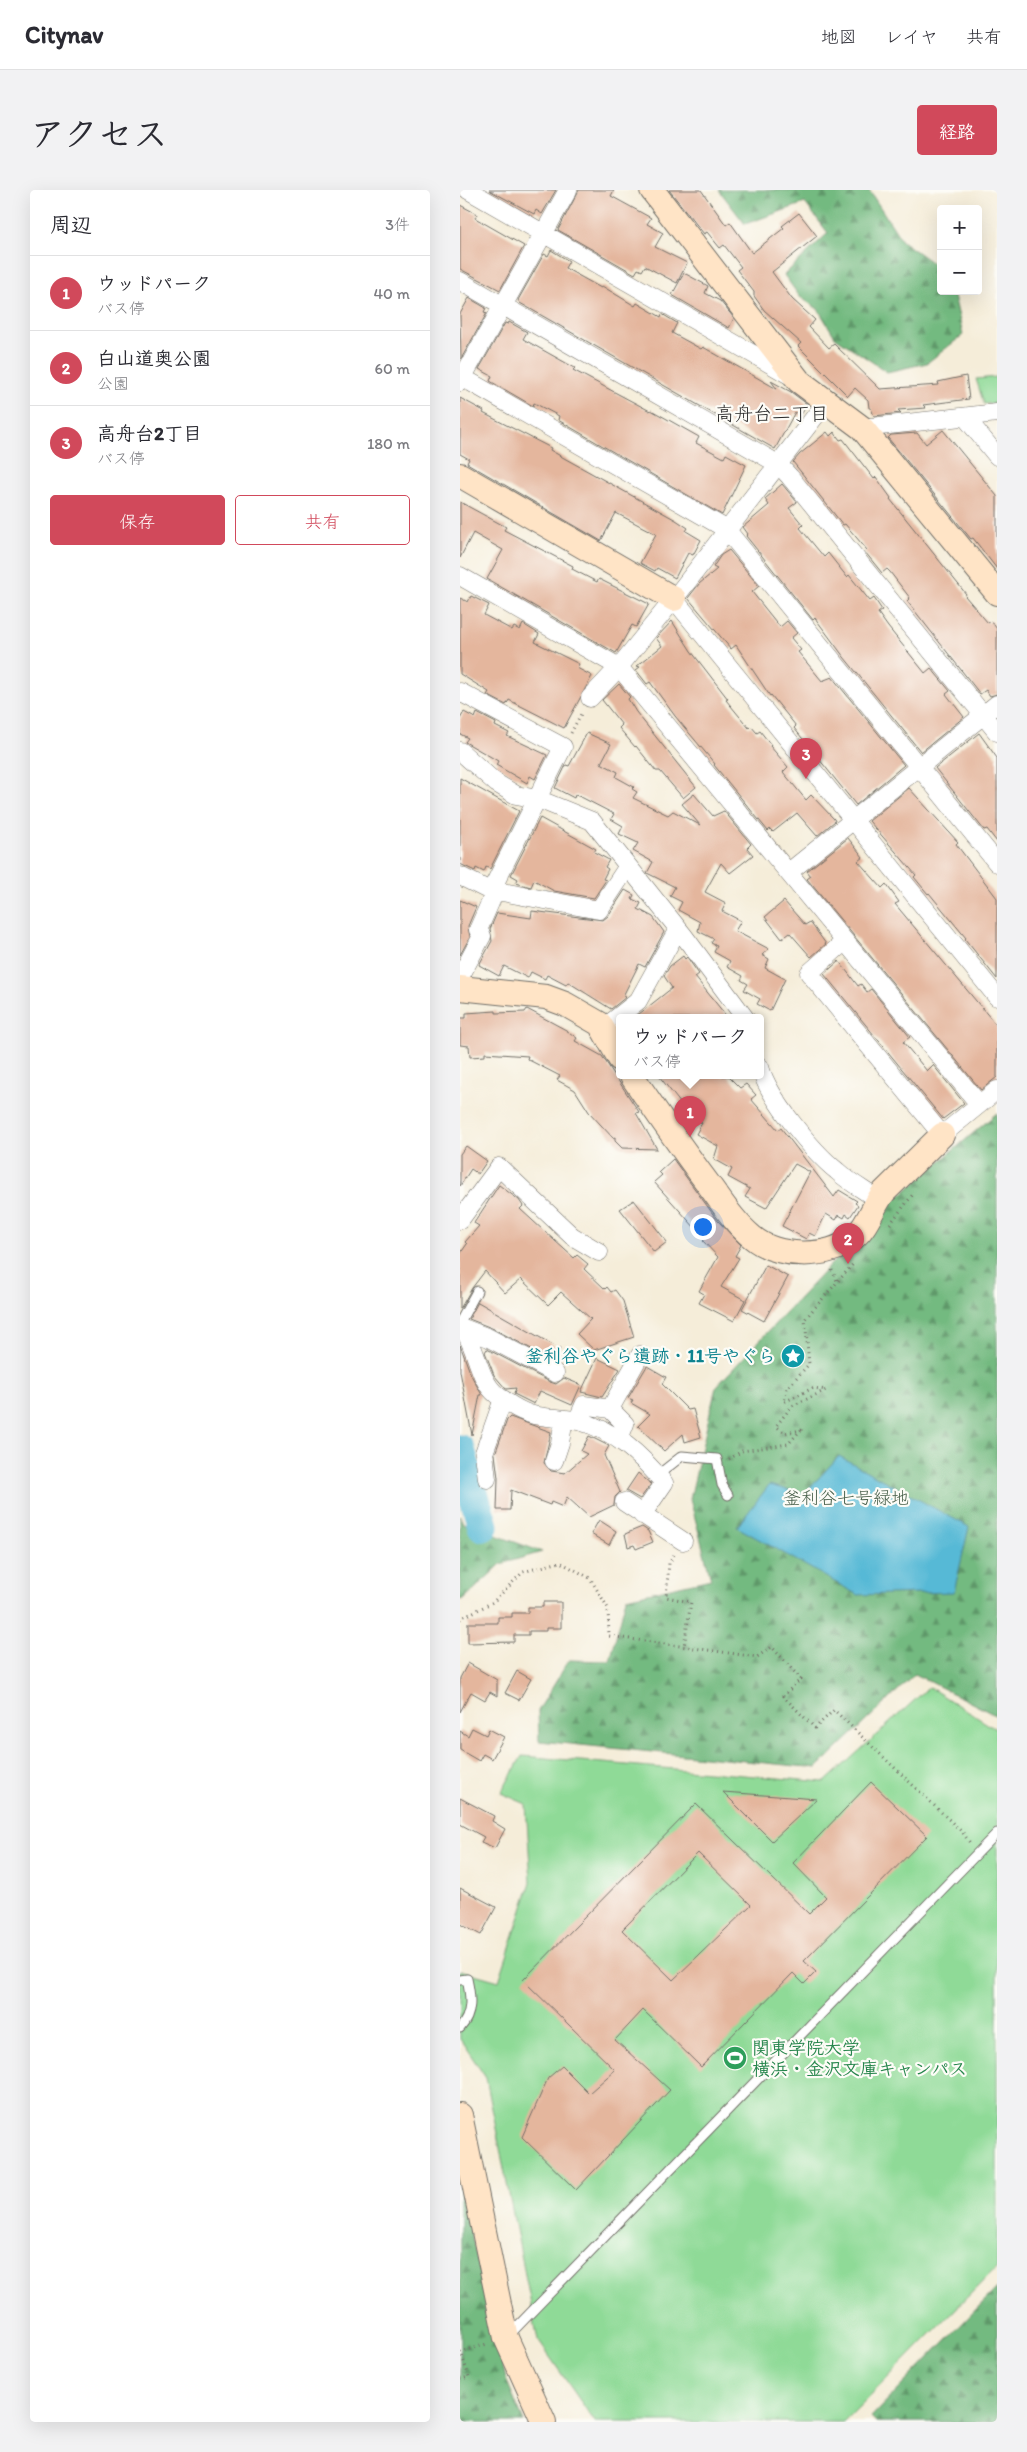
<!DOCTYPE html>
<html lang="ja">
<meta charset="utf-8">
<style>
:root{--surface:#fff;--page:#f2f2f3;--text:#2b2b33;--muted:#7c7c81;--line:#e1e1e2;--accent:#d1495b}
body{margin:0;font-family:Itim,"Klee One",sans-serif;background:var(--page);color:var(--text)}
.controls{position:absolute;right:15px;top:15px;display:grid;overflow:hidden;border-radius:5px;box-shadow:0 5px 20px #0002}
.controls button{width:45px;height:45px;display:grid;place-items:center;padding:0;border:0;border-bottom:1px solid var(--line);background:var(--surface);color:var(--text);font:25px sans-serif}
.you{position:absolute;left:242px;top:1036px;width:18px;height:18px;margin:-12px;border:4px solid #fff;border-radius:50%;background:#1a73e8;box-shadow:0 0 0 8px #1a73e833}
.badge{display:grid;place-items:center;width:32px;height:32px;border-radius:50%;background:var(--accent);color:#fff;font-size:16px;font-weight:700}
.pin{position:absolute;translate:-50% -41px;filter:drop-shadow(0 1px 2px #0008)}
.pin::after{content:'';position:absolute;top:26px;width:18px;height:15px;background:inherit;clip-path:polygon(0 0,100% 0,50% 100%)}
.popup{position:absolute;left:156px;top:824px;width:148px;height:65px;box-sizing:border-box;display:grid;place-content:center;border-radius:5px;background:var(--surface);filter:drop-shadow(0 1px 4px #0005);font-size:16px;white-space:nowrap;color:var(--muted)}
.popup b{font-size:19px;color:var(--text)}
.popup::after{content:'';position:absolute;left:50%;top:100%;margin-left:-10px;border:10px solid transparent;border-top-color:var(--surface)}
.list{margin:0;padding:0;list-style:none}
h2{display:flex;justify-content:space-between;align-items:center;height:65px;margin:0;padding:0 20px;font-size:21px}
h2 small{font-size:16px;font-weight:400;color:var(--muted)}
.list li{display:grid;grid-template-columns:32px 1fr auto;gap:15px;align-items:center;box-sizing:border-box;height:75px;padding:0 20px;border-top:1px solid var(--line)}
.list b{display:block;font-size:19px;white-space:nowrap}
.list p{margin:0;font-size:16px;white-space:nowrap;color:var(--muted)}
.list em{font-size:16px;font-style:normal;color:var(--muted)}
.actions{display:flex;gap:10px;padding:15px 20px}
.actions a{flex:1;padding:11px 0;border:1px solid var(--accent);border-radius:5px;text-align:center;font-size:18px;color:var(--accent)}
.actions .main{background:var(--accent);color:#fff}
.map{position:relative;flex:none;width:537px;height:2232px;overflow:hidden;border-radius:5px}
header{display:flex;align-items:center;gap:30px;box-sizing:border-box;height:70px;padding:0 25px;background:var(--surface);border-bottom:1px solid var(--line)}
header strong{font-size:24px}
nav{display:flex;gap:28px;margin-inline-start:auto;font-size:18px}
.intro{display:flex;align-items:center;justify-content:space-between;box-sizing:border-box;height:120px;padding:0 30px}
h1{margin:0;font-size:35px}
.button{padding:12px 22px;border-radius:5px;background:var(--accent);color:#fff;font-size:18px;font-weight:700}
main{display:flex;gap:30px;padding:0 30px}
aside{flex:1;background:var(--surface);border-radius:5px;box-shadow:0 5px 20px #0002}
.map>svg:first-child{display:block}
.green{fill:#8fda97;stroke:#5d8261}
.forest{fill:url(#forest-firs);stroke:#4f7256}
.water{fill:#57b9d6;stroke:#417280}
.lines{fill:none;stroke-linecap:round;stroke-linejoin:round}
.river{stroke:#57b9d6;stroke-width:31}
.building{fill:#e4b69d;fill-rule:evenodd}
.lane-casing{stroke:#726f68;stroke-width:11}
.street-casing{stroke:#726f68;stroke-width:19}
.secondary-casing{stroke:#726f68;stroke-width:26}
.path{stroke:#726f68;stroke-width:3;stroke-dasharray:1 4;stroke-linecap:butt}
.lane{stroke:#fff;stroke-width:9}
.street{stroke:#fff;stroke-width:18}
.secondary{stroke:#ffe4c6;stroke-width:24}
.labels{text-anchor:middle;dominant-baseline:central;stroke-width:4.5;stroke-linejoin:round;paint-order:stroke}
.culture-label{font-size:18px;font-weight:bold;fill:#0d838f;stroke:#fdfcf7;text-anchor:end}
.park-label{font-size:18px;fill:#49604b;stroke:#fdfcf7}
.leisure-label{font-size:18px;font-weight:bold;fill:#27864d;stroke:#fdfcf7;text-anchor:start}
.neighbourhood-label{font-size:19px;fill:#2b2b2b;stroke:#fdfcf7}
</style>
<header>
<strong>Citynav</strong>
<nav><a>地図</a><a>レイヤ</a><a>共有</a></nav>
</header>
<div class="intro"><h1>アクセス</h1><a class="button">経路</a></div>
<main>
<aside>
<h2>周辺<small>3件</small></h2>
<ul class="list">
<li><span class="badge">1</span><div><b>ウッドパーク</b><p>バス停</p></div><em>40 m</em></li>
<li><span class="badge">2</span><div><b>白山道奥公園</b><p>公園</p></div><em>60 m</em></li>
<li><span class="badge">3</span><div><b>高舟台2丁目</b><p>バス停</p></div><em>180 m</em></li>
</ul>
<div class="actions"><a class="main">保存</a><a>共有</a></div>
</aside>
<div class="map">
<svg width="537" height="2232" viewBox="0 0 537 2232">
<defs>
<pattern id="forest-firs" width="22" height="20" patternUnits="userSpaceOnUse" patternTransform="scale(1.25)"><rect width="22" height="20" fill="#73ba80"/><path d="M5 1l3.5 6h-7zM16 11l3.5 6h-7z" fill="#5f9769"/></pattern>
</defs>
<rect width="100%" height="100%" fill="#fdfcf7"/>
<filter id="ink" filterUnits="userSpaceOnUse"><feTurbulence type="fractalNoise" baseFrequency=".02" numOctaves="2"/><feDisplacementMap in="SourceGraphic" scale="10" xChannelSelector="R" yChannelSelector="G"/><feConvolveMatrix kernelMatrix="1 2 1 2 8 2 1 2 1" color-interpolation-filters="sRGB"/></filter>
<filter id="wash" filterUnits="userSpaceOnUse"><feTurbulence type="fractalNoise" baseFrequency=".0096" numOctaves="4" result="noise"/><feDisplacementMap in="SourceGraphic" scale="20" xChannelSelector="R" yChannelSelector="G"/><feGaussianBlur stdDeviation="1.12" result="paint"/><feColorMatrix in="noise" values="0 0 0 0 0 0 0 0 0 0 0 0 0 0 0 0 0 1.4 0 .05"/><feComposite in="paint" operator="in"/></filter>
<g filter="url(#wash)">
<rect width="100%" height="100%" fill="#f5edd9"/>
<path class="green" d="M537,187V213L524,214L516,189Z
M469,1497L537,1540V2077L384,2232H135L78,2150L26,1888L0,1849V1780L39,1791L71,1692L66,1614L41,1603L62,1566L365,1592Z"/>
<path class="forest" d="M259,0H409L442,51L481,79V101H493L503,145L467,173L427,182L375,147L358,119L340,107L324,85L368,43L345,13L285,34Z
M537,923V1526L455,1484L357,1578L79,1551L78,1521L109,1470L150,1471L166,1408L251,1389L230,1309L256,1197L418,1024Z
M0,1326L3,1333L82,1362L41,1374L4,1409L0,1410Z
M0,1997L46,2189L64,2232H0Z
M537,2098V2232H416L411,2227Z"/>
<path class="water" d="M379,1266L509,1337L494,1402L398,1405L277,1337L309,1295L344,1304Z"/>
<g class="lines">
<path class="river" d="M0,1260L23,1336"/>
</g>
<g id="blocks">
<path class="building" d="M29,0H96L82,24L76,20L74,24Z
M119,0H154L151,6L191,28L187,34L203,43L195,57L227,73L217,93L185,76L182,81L178,79L175,84L98,40Z
M209,0H241L266,35L270,32L292,63L324,38L322,36L339,23L357,46L312,82L332,109L355,130L349,137L369,158L374,154L420,199L479,195L478,192L506,186L509,209L463,215L466,218L438,220L441,223L414,226L411,218H409L408,210L395,198L388,206L338,156L341,153L304,120L294,106V102L277,80L281,77L264,55L260,58L247,42L244,44Z
M0,15L17,24L15,28L64,56L40,100L0,79Z
M91,60L109,71L105,78L141,98L142,96L175,116L177,113L201,127L202,124L217,133L212,143L241,159L243,157L317,199L311,191L331,202L347,214L340,227L335,222L315,259L60,113L58,110L84,64L88,66Z
M224,83L248,96L245,103L260,111L274,128L269,138L212,105Z
M9,108L26,118L24,122L27,123L1,169L0,124Z
M49,132L67,142L63,149L115,178L113,180L190,221L191,220L239,247L236,253L264,268L266,264L286,275L262,325L98,230L99,226L74,213L73,216L30,191L32,186L19,179L45,133L48,134Z
M0,208L24,221L23,223L91,258L90,260L104,268L216,330L228,338L226,341L241,350L233,365L228,363L215,388L197,378L195,381L180,373L196,344L156,323L141,351L7,273L9,269L0,264Z
M483,240L537,306V379L513,348L511,349L428,248L431,245L457,243L466,254Z
M367,242L370,246L374,242L380,250L383,249L414,289L416,287L431,308L430,309L506,404L505,406L528,433L531,431L537,439V504L530,506L526,500L520,504L447,411L450,408L430,382L427,379L422,383L405,362L407,360L385,334L383,335L333,272L340,264Z
M322,294L337,312L329,318L343,335L340,338L364,367L368,363L387,387L389,385L410,411L414,408L422,420L418,423L428,437L465,483L471,478L490,501L486,504L504,527L461,562L384,467L355,428L353,430L286,346L288,344L283,337L309,315L305,309Z
M0,312L46,337L44,340L113,376L112,379L137,392L139,389L189,414L176,437L172,435L156,463L27,389L43,360L13,343L0,368Z
M269,360L299,396L292,402L320,437L327,431L337,443L331,448L341,460L338,462L362,491L372,487L444,575L396,615L334,538L336,536L311,505L310,506L276,455L271,459L228,408L239,394L257,379L253,377L261,365Z
M11,406L29,415L24,425L52,440L54,437L60,440L63,434L79,444L75,452L119,474L117,478L132,486L104,538L49,510L46,515L27,505L29,502L0,484V408L8,412Z
M212,431L231,461L268,509L266,510L289,538L291,536L297,543L300,541L311,555L310,556L328,577L323,582L346,610L351,605L374,629L375,631L357,646L337,623L313,642L310,639L308,641L254,575L255,574L215,526L190,492L187,494L176,480L180,477L177,476L202,456L196,448Z
M159,494L170,507L168,509L176,522L236,597L223,608L200,581H196L176,556L175,557L159,538L162,535L142,510Z
M4,522L15,528L17,523L36,533L35,536L49,543L47,546L87,565L75,589L70,586L67,593L36,575L38,571L5,552L8,548L0,544V529Z
M127,543L151,554L141,573L158,582L156,587L174,597L172,599L177,602L173,608L208,625L213,621L240,635L222,614L234,604L253,626L264,621L291,654L287,658L293,665L270,683L261,673L245,702L266,713L262,721L281,731L275,741L309,759L302,765L309,769L305,778L325,789L310,821L297,814L300,809L284,800L288,794L281,790L283,786L267,777L270,771L254,762L257,756L251,753L254,749L238,741L240,732L218,720L222,712L210,706L215,697L187,683L193,672L173,661L178,653L159,644L163,636L151,629L154,624L121,607L115,605L114,608L95,598L106,575L109,576Z
M519,543L537,568V652L527,639L524,640L475,578Z
M0,588L59,621L30,679L26,677L24,682L16,678L15,681L0,674Z
M449,598L498,652L496,654L537,708V789L505,749L506,748L469,703L468,704L454,687L456,685L409,631Z
M80,628L136,659L134,662L149,670L145,677L148,679L143,689L146,690L134,708L94,701L74,690L71,697L56,693L58,689L51,685Z
M388,648L403,667L398,671L422,698L426,694L439,712L435,714L537,836V887L521,900L347,689L351,686L347,681Z
M165,700L174,705L172,709L181,713L178,719L193,727L204,742L185,777L179,774L163,806L166,807L151,819L108,792L106,795L87,785L85,789L71,782L68,788L44,776L39,786L19,775L32,751L30,739L37,723L71,728L72,721L143,730L148,726Z
M0,710L16,717L8,736L10,747L0,765Z
M324,711L345,735L350,732L366,754L351,767L330,743L322,749L305,727Z
M223,766L225,769L227,767L236,780L239,784L235,787L268,828H174L212,798L204,786L210,776Z
M379,771L398,796L401,794L407,802L411,799L450,847L443,852L467,881L473,875L504,913L483,929L364,784Z
M67,819L106,840L117,848L115,851L142,866L179,922L176,923L197,959L162,958L155,951V947L153,948L129,922L115,900L97,890L100,886L67,869L68,866L25,863V866L10,867L9,856L0,855V828H6V823L36,821V823L65,822Z
M199,886H268L280,898L286,894L296,905L291,909L318,940L321,938L374,1007L379,1000L397,1011L395,1013L398,1015L390,1027L386,1024L384,1028L379,1025L376,1030L366,1024L355,1046L349,1043L346,1049L322,1036L350,982L335,974L306,1018L285,1007L290,999L268,987L272,979L254,969L258,956L236,944L242,933L218,919L221,914Z
M6,956L27,971L18,984L11,979L0,996V964Z
M213,969L258,1031L281,1055L275,1066L279,1068L261,1097L285,1110L274,1131L239,1113L244,1104L239,1101L258,1067L243,1051L245,1049L194,992L202,985L199,982Z
M39,995L59,1010L63,1016L60,1019L84,1041L114,1068L117,1065L128,1074L124,1079L145,1099L147,1097L151,1102L155,1100L163,1111L174,1147L134,1160L117,1144L131,1129L101,1102L88,1115L61,1089L45,1103L25,1081L12,1098L0,1119V1064L7,1054L5,1052L19,1036L14,1033Z
M174,1010L207,1052L194,1062L160,1019Z
M306,1075L328,1087L304,1131L282,1119Z
M18,1112L100,1159L94,1171L34,1139L9,1129Z
M0,1155L11,1185L22,1205H20L12,1245L0,1181Z
M27,1159L90,1192L96,1194L104,1188L121,1195L112,1215L80,1201L74,1214L54,1204L56,1198L46,1199L34,1185L25,1162Z
M137,1168L160,1179L142,1207L121,1202Z
M187,1176L206,1187L202,1194L228,1220L233,1219L241,1247L225,1252L223,1244L204,1261L178,1236L190,1224L171,1213L173,1210L168,1208Z
M50,1227L91,1242L84,1273L91,1281L105,1283L127,1264L121,1261L129,1246L149,1256L144,1265L160,1302L155,1307L154,1315L129,1327L107,1307L103,1317L91,1312L90,1315L51,1300L50,1320H37L38,1288L35,1264L47,1230Z
M178,1283L191,1294L180,1309L166,1301Z
M139,1330L156,1341L149,1355L131,1344Z
M182,1337L188,1341L193,1352L176,1359L174,1355L168,1357L165,1344Z
M83,1412H101V1438H86V1441H69V1445H54V1452L8,1453V1433H38V1427H52V1423H68V1417H83Z
M8,1473L37,1490V1506L30,1502L25,1510L11,1502L0,1522V1488Z
M57,1481L71,1489L59,1510L45,1503Z
M12,1538L26,1545L29,1539L44,1547L32,1569L23,1564L19,1571L0,1560V1541L8,1546Z
M411,1592L467,1646L344,1771L356,1782L344,1794L333,1783L241,1877L183,1820L155,1850L210,1900L116,2000L62,1947L88,1888L102,1876L129,1903L155,1880L63,1790L236,1614L349,1724L366,1707L333,1673ZM238,1663L291,1715L213,1790L162,1740Z
M263,1602L357,1609L312,1651Z
M0,1608L34,1626L32,1631L45,1639L35,1658L21,1652L24,1647L0,1634Z
M0,1698L36,1717L21,1745L0,1734Z"/>
</g>
</g>
<g filter="url(#ink)">
<use href="#blocks" fill-opacity="0" stroke="#726f68" stroke-width="1"/>
<g class="lines">
<g class="lane-casing">
<path id="lane" d="M0,1132L17,1101
M198,1285L222,1266L257,1269L262,1295L268,1305
M0,1790L7,1789C11,1807 13,1824 0,1838
M49,2145L537,1643"/>
</g>
<g class="street-casing">
<path id="street" d="M8,0L331,186
M0,91L318,274L330,287L537,542
M0,186L266,339L537,673
M0,192L108,0
M506,228L537,266
M402,238L537,223
M0,386L159,477L519,914
M214,409L537,807
M0,502L103,557L32,699L33,706L18,740L22,746L0,787
M130,508L159,477L214,409L367,211
M0,561L36,593L56,605L78,609L132,631L224,746L285,828
M329,682L537,514
M0,686L26,699L139,720L168,676
M384,752L349,783L482,945L537,900
M144,838L178,811L218,739
M300,877C308,907 352,961 377,981C389,992 404,1000 418,1010
M0,1030L39,977L112,1046L139,1062
M0,1136C16,1150 17,1190 37,1205C45,1212 60,1221 70,1224C86,1229 103,1227 119,1231C154,1240 181,1265 204,1293L182,1325
M3,1138L29,1148L95,1183
M150,1219L165,1234L159,1249
M117,1231L124,1215L150,1219L180,1165
M94,1271L100,1253L104,1229
M27,1289L24,1263L43,1209
M164,1312L223,1351"/>
</g>
<g class="secondary-casing">
<path id="secondary" d="M192,0L339,191L402,238L537,403
M0,285L214,409
M0,798L86,807L105,814L140,834L160,869
M172,886C197,923 222,959 249,995C262,1013 275,1033 292,1047C317,1068 367,1069 392,1049C408,1037 412,1017 424,1002L482,945
M0,1925L46,2148L84,2232"/>
</g>
<path class="path" d="M111,543L122,522
M430,1034L454,1003
M372,1080L377,1091
M269,1269L282,1261L328,1254L341,1240L325,1243L316,1236L332,1216L366,1200L353,1198L324,1212L327,1198L349,1174L345,1129L394,1073
M214,1365L209,1373L206,1407L231,1412L224,1456
M0,1429L33,1412L63,1382L100,1372L130,1388L148,1418L149,1446L297,1467L312,1457L341,1489L323,1506L355,1538L374,1520L503,1643L510,1653
M0,2189L9,2187L1,2162L27,2154"/>
<use href="#lane" class="lane"/>
<use href="#street" class="street"/>
<use href="#secondary" class="secondary"/>
</g>
</g>
<defs>
<g id="sight-disc" transform="scale(1.25)"><circle r="9.5" fill="#0f9aa8" stroke="#fdfcf7"/><path d="M0-6L1.8-2.2L6-1.7L2.9 1.2L3.7 5.4L0 3.3L-3.7 5.4L-2.9 1.2L-6-1.7L-1.8-2.2Z" fill="#fff"/></g>
<g id="stadium-disc" transform="scale(1.25)"><circle r="9.5" fill="#2e9e5b" stroke="#fdfcf7"/><path d="M0-5a6.5 5 0 1 0 0 10a6.5 5 0 1 0 0-10ZM-3.5-1.8h7v3.6h-7Z" fill="#fff"/></g>
</defs>
<g fill-rule="evenodd">
<use href="#sight-disc" x="333" y="1166"/>
<use href="#stadium-disc" x="275" y="1868"/>
</g>
<g class="labels">
<g class="culture-label">
<text x="316" y="1166">釜利谷やぐら遺跡・11号やぐら</text>
</g>
<g class="park-label">
<text x="386" y="1308">釜利谷七号緑地</text>
</g>
<g class="leisure-label">
<text x="292" y="1858">関東学院大学<tspan x="292" dy="21">横浜・金沢文庫キャンパス</tspan></text>
</g>
<g class="neighbourhood-label">
<text x="312" y="223">高舟台二丁目</text>
</g>
</g>
</svg>
<div class="controls">
<button>+</button>
<button>−</button>
</div>
<div class="you"></div>
<div class="pin badge" style="left:230px;top:947px">1</div>
<div class="popup"><b>ウッドパーク</b>バス停</div>
<div class="pin badge" style="left:388px;top:1074px">2</div>
<div class="pin badge" style="left:346px;top:589px">3</div>
</div>
</main>
